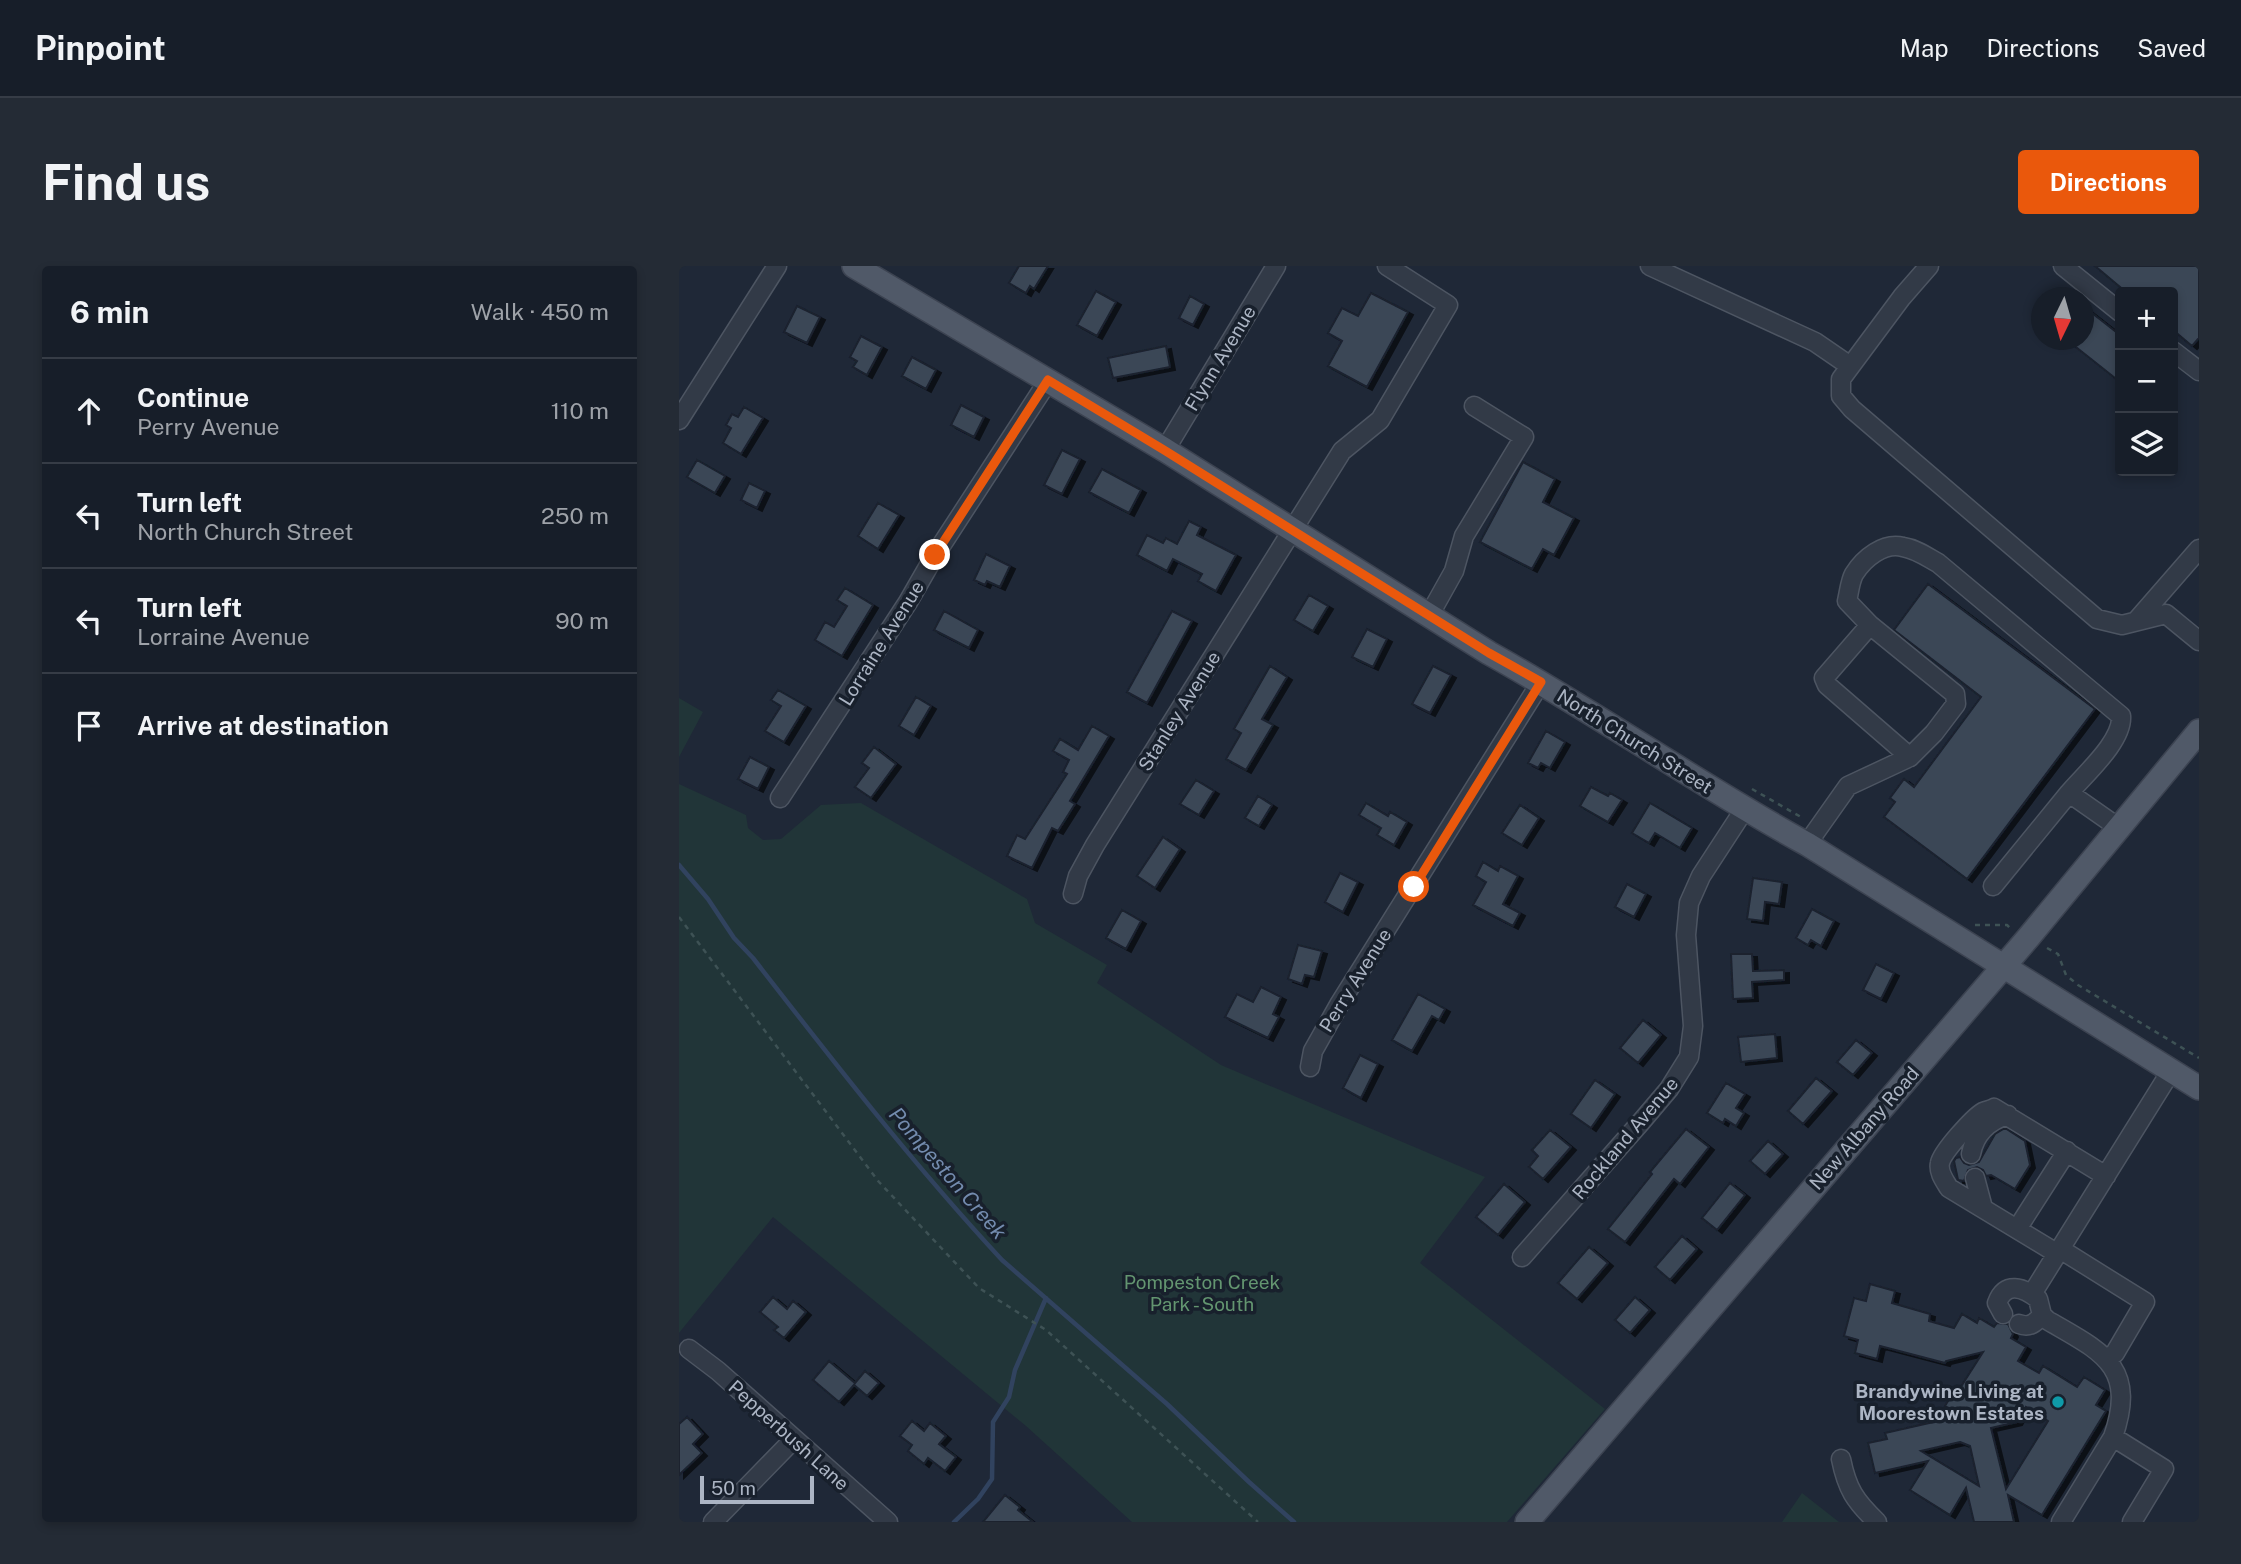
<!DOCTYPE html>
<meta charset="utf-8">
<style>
:root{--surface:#171e29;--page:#242b35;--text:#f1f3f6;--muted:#9ea2a8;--line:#363c46;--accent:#ea580c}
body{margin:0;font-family:"Public Sans",sans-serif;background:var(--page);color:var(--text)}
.controls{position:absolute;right:21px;top:21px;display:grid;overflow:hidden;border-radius:7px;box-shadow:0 4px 10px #0003}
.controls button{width:63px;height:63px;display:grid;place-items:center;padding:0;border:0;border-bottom:2px solid var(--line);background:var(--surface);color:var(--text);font:35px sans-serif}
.compass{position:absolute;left:1352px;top:21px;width:63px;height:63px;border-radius:50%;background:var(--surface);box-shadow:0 4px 10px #0003;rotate:185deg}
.scale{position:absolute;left:21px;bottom:18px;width:114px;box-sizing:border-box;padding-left:7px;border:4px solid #acb5c4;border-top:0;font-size:19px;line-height:24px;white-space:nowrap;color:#acb5c4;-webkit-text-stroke:5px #18202c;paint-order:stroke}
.stop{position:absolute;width:21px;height:21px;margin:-16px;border:5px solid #ea580c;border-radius:50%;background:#fff}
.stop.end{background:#ea580c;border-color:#fff;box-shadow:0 2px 7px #0008}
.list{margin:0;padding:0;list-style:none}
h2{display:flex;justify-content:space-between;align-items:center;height:91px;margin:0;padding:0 28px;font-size:30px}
h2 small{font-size:23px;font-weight:400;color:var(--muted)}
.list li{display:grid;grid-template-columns:46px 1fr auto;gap:21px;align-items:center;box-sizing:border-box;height:105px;padding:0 28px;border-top:2px solid var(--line)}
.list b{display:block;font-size:26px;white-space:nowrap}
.list p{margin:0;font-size:23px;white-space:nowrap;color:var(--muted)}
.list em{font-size:23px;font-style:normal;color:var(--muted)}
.icon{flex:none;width:38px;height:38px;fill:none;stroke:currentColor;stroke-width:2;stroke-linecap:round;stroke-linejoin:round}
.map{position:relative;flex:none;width:1520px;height:1256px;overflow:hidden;border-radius:7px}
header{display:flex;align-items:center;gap:42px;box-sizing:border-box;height:98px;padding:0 35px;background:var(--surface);border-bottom:2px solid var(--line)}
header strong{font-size:33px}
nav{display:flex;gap:38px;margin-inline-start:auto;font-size:24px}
.intro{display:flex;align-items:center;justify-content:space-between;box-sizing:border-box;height:168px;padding:0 42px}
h1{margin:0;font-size:49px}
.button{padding:18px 32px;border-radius:7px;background:var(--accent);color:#fff;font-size:24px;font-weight:700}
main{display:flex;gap:42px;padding:0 42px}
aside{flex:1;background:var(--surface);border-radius:7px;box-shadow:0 4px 10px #0003}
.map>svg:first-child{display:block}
.green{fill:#213538}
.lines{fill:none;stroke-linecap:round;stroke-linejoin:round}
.stream{stroke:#31435f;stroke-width:4.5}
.building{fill:#3a4657;stroke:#1a212e;stroke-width:2;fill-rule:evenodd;filter:url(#shadow)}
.minor-casing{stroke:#4d5562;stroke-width:21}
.major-casing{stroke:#3c4351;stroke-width:26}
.path{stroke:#3e5255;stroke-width:2.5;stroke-dasharray:5 5;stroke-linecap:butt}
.minor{stroke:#323a47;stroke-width:18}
.major{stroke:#505968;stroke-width:23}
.route{stroke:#ea580c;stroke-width:9}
.culture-dot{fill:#0f9aa8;stroke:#18202c;stroke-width:2.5}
.labels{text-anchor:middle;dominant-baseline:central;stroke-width:7;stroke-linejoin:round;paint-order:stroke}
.street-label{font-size:19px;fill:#acb5c4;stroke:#18202c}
.park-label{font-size:19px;fill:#639570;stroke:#18202c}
.poi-label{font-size:19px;font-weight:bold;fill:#acb5c4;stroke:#18202c;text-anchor:end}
.water-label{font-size:21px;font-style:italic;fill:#738bae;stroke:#18202c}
</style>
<header>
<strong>Pinpoint</strong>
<nav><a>Map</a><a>Directions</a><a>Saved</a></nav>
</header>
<div class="intro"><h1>Find us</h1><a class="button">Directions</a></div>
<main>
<aside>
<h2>6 min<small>Walk · 450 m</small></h2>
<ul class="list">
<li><svg class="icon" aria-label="ahead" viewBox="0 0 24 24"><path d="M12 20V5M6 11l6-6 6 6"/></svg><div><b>Continue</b><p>Perry Avenue</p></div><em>110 m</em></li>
<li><svg class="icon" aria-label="left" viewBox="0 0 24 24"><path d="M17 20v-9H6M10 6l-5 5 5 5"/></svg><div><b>Turn left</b><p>North Church Street</p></div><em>250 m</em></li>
<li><svg class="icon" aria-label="left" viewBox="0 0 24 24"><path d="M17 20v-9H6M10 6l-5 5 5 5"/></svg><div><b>Turn left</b><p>Lorraine Avenue</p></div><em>90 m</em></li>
<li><svg class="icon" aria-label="arrive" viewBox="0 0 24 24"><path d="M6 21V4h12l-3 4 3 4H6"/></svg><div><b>Arrive at destination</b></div></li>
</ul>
</aside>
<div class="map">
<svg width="1520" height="1256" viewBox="0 0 1520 1256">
<defs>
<filter id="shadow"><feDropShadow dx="5" dy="3" stdDeviation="0" flood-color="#0009"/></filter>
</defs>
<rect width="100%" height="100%" fill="#1f2837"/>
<path class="green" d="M0,432L24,446L0,491Z
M0,518L67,549L69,562L84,574L102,573L142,539L182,537L348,633L356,657L428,699L418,717L542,799L806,911L741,997L926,1143L828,1256H453L347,1160L94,951L0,1067Z
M1123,1227L1160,1256H1103Z"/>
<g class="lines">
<path class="stream" d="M0,599L29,633L55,672L74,692C154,795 234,898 323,994L488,1138L570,1216L615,1256
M275,1256L299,1233L313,1213L314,1156L330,1131L336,1104L367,1032"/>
</g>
<path class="building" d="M340,0H369L355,23L351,20L347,27L330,17Z
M1416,0H1520V72L1513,80L1494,64V26H1447Z
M417,25L437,36L418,70L398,59Z
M692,27L729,46L688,121L649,100L663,75L649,67L663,42L679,50Z
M511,30L525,38L514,59L500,52Z
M118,40L141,51L128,77L105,66Z
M1404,40L1441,69V116L1388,74H1404Z
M182,70L203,81L188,109L174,101L178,95L171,91Z
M487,80L491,101L434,112L429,92Z
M233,91L257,104L247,123L223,110Z
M282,139L305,151L295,171L272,159Z
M65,141L84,152L62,188L44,177L52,162L47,159L53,148L59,151Z
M383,184L401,193L383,228L365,219Z
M18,194L46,210L36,227L8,211Z
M844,196L876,213L864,236L895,252L875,289L864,283L853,303L801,276Z
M423,203L462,224L450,247L410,226Z
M70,217L86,225L78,242L62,234Z
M199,237L220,249L199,283L179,270Z
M510,255L522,261L518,269L557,289L537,325L519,315L523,308L494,293L488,305L458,289L468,269L484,277L487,272L498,278Z
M307,288L331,300L321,321L308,315L306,319L295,314Z
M1249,318L1416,443L1288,613L1205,551L1216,536L1211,532L1225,513L1235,521L1302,431L1215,364Z
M166,322L194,339L163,390L136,374L146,356L155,361L168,340L158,334Z
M630,329L649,340L634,365L615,354Z
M265,345L299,364L290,382L255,364Z
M493,345L513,355L468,437L448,426Z
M688,363L708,373L694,401L673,391Z
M591,400L608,411L583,453L594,459L567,504L547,493L562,467L555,463Z
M754,400L772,409L751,447L733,438Z
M99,424L127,440L105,476L86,465L102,440L92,434Z
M237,431L252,440L235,469L220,460Z
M413,460L430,470L391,535L396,538L379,565L373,562L353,602L328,590L338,569L346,573L388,508L384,506L390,494L374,485L381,473L399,484Z
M867,465L886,476L871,502L862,497L859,502L849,497Z
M195,481L217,498L192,532L176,521L190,502L183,497Z
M71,491L90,501L79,523L59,513Z
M517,514L535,525L520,549L501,538Z
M912,521L929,530L931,527L943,534L929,556L901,540Z
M579,530L593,539L580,560L566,552Z
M687,537L709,550L711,546L728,556L715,579L698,569L702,562L680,549Z
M971,537L1013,562L1001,582L976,567L970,577L953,567Z
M841,539L860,552L843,579L823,567Z
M484,571L501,583L476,622L458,610Z
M804,596L819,605L821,600L839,610L824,638L841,647L834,660L794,639L807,616L797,610Z
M661,607L679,616L664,646L646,636Z
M1074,612L1103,616L1100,638L1086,636L1084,655L1068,653Z
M948,618L967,628L955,651L936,641Z
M1133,643L1155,655L1142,680L1132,674L1129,679L1117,672Z
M443,644L462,655L447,683L427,672Z
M619,679L643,685L635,711L626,709L623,718L609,713Z
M1052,688H1073L1074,705L1105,704V714L1073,716L1074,732L1054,733Z
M1197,698L1215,707L1202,733L1184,724Z
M582,721L602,731L594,748L600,751L589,772L546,751L558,728L574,736Z
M739,728L766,743L760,754L753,750L733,785L713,774Z
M964,754L982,769L959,797L941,782Z
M1096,768L1098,792L1062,796L1059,771Z
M1177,774L1193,787L1174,809L1158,796Z
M681,789L699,798L682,832L664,822Z
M1137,812L1153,825L1124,858L1109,845Z
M916,814L936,828L912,862L892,848Z
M1047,817L1066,828L1057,842L1065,847L1057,860L1046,853L1044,857L1028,847Z
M1326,862L1346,875L1351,899L1336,923L1312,909L1307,910L1304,904L1298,901L1289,904L1285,915L1279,914L1275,895L1277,892L1281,891L1285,897L1290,899L1300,896L1316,868Z
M1007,863L1030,881L1001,918L995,913L946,976L929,963L973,908L971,906Z
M871,864L892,881L864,913L850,901L859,890L853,884Z
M1089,875L1104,888L1086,908L1071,895Z
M1051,917L1066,929L1038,964L1023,952Z
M825,918L846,936L819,969L797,951Z
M1003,970L1018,983L991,1014L976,1001Z
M910,981L929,997L898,1033L879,1017Z
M1191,1018L1216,1025L1213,1037L1251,1048L1250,1055L1275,1062L1283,1048L1298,1057L1300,1052L1315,1061L1318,1057L1329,1058L1334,1068L1332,1072L1347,1081L1339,1095L1360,1107L1364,1100L1398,1121L1405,1111L1426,1124L1417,1139L1427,1145L1363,1249L1329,1229L1335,1256H1295L1287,1222L1271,1249L1231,1224L1249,1195L1196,1207L1189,1177L1208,1173L1206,1167L1281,1150L1266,1140L1278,1120L1281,1122L1304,1086L1267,1095L1266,1097L1201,1080L1198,1093L1176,1087L1179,1074L1165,1070L1175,1032L1187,1035ZM1347,1141L1369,1155L1327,1223L1312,1162L1338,1156ZM1281,1176L1291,1180L1300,1220L1242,1185Z
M94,1031L108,1043L114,1035L127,1046L105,1072L95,1064L99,1061L81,1046Z
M956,1031L971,1044L951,1067L936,1054Z
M150,1095L176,1117L186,1105L200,1117L188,1130L175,1119L160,1136L134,1114Z
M8,1151L24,1168L14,1178L23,1187L0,1209V1158Z
M233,1155L245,1165L251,1157L267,1170L260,1178L277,1191L266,1205L249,1192L245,1198L229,1185L233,1179L221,1170Z
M326,1229L341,1241L339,1244L354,1256H304Z"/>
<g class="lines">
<g class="minor-casing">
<path id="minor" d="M971,0L1136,76L1171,100
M1250,0L1223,31L1162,113V130L1173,143L1418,353L1443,359L1487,348L1520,375
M1384,0L1441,46
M1494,85L1520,105
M0,154L98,0
M486,184L597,0
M751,348L775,305L785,270L845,171L795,140
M1459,353L1520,283
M1191,359L1145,412L1148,419L1231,491
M101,532L229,336L256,289L369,115
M1128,578L1169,520L1231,491L1255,467L1277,438L1276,428L1191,359L1168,335C1170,327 1171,315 1175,308C1185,292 1205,276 1224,281C1237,283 1248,291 1259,297L1442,450C1444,475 1406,508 1390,527L1440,562
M1314,620L1390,527
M394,628L399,610L416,579L663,185L701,154L769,39L708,0
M631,801L634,785L661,737L862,416
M1292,888C1296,867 1309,855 1329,849
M1296,912L1304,942
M1338,963L1388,885
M1381,983L1466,1036L1436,1087L1428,1093
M1379,988L1270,922C1265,914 1259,906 1261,897C1263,886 1295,851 1304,846C1308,844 1312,844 1315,842L1427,910
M843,991L962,856L990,823L1010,791L1014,760L1007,669L1010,637L1022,610L1065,544
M1353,1028L1492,805
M1324,1048L1318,1037C1326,1015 1344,1021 1359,1033L1363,1049L1368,1054C1421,1085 1459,1099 1434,1171L1382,1256
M1340,1058C1351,1062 1356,1057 1363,1049
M10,1083L39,1105L209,1256
M1434,1171L1485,1203L1453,1256
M1162,1193C1168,1223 1176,1235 1198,1256
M34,1256L115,1173"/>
</g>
<g class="major-casing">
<path id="major" d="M175,0L486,184L810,387C918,447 1020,519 1128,578L1520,822
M848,1256L1349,672L1520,465"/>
</g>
<path class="path" d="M1073,523L1122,551
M0,651L200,916L300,1022L367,1064L579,1256
M1296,659H1328L1333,664
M1368,682L1379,688L1387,709L1399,719L1520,792"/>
<use href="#minor" class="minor"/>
<use href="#major" class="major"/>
</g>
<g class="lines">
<path class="route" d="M256,289L369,114L485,184L810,387L862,416L735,621"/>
</g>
<circle class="culture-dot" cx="1379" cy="1136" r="7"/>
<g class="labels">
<g class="street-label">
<text transform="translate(541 92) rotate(-59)">Flynn Avenue</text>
<text transform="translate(202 377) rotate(-58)">Lorraine Avenue</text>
<text transform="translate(500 445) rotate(-58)">Stanley Avenue</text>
<text transform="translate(956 475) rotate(32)">North Church Street</text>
<text transform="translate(676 714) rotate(-58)">Perry Avenue</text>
<text transform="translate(1185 862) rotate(-49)">New Albany Road</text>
<text transform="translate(946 872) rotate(-50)">Rockland Avenue</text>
<text transform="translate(110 1169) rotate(42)">Pepperbush Lane</text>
</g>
<g class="park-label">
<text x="523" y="1016">Pompeston Creek<tspan x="523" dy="22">Park - South</tspan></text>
</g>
<g class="poi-label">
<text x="1365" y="1125">Brandywine Living at<tspan x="1365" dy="22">Moorestown Estates</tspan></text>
</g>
<g class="water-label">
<text transform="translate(269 907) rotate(49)">Pompeston Creek</text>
</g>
</g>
</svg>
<div class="controls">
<button>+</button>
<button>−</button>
<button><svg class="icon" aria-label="layers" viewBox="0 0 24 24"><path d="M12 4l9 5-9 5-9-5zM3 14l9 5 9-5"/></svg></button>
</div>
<svg class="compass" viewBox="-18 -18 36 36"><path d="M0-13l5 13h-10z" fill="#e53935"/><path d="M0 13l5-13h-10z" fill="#9ea2a8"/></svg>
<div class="scale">50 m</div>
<div class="stop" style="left:735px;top:621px"></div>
<div class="stop end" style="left:256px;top:289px"></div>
</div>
</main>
